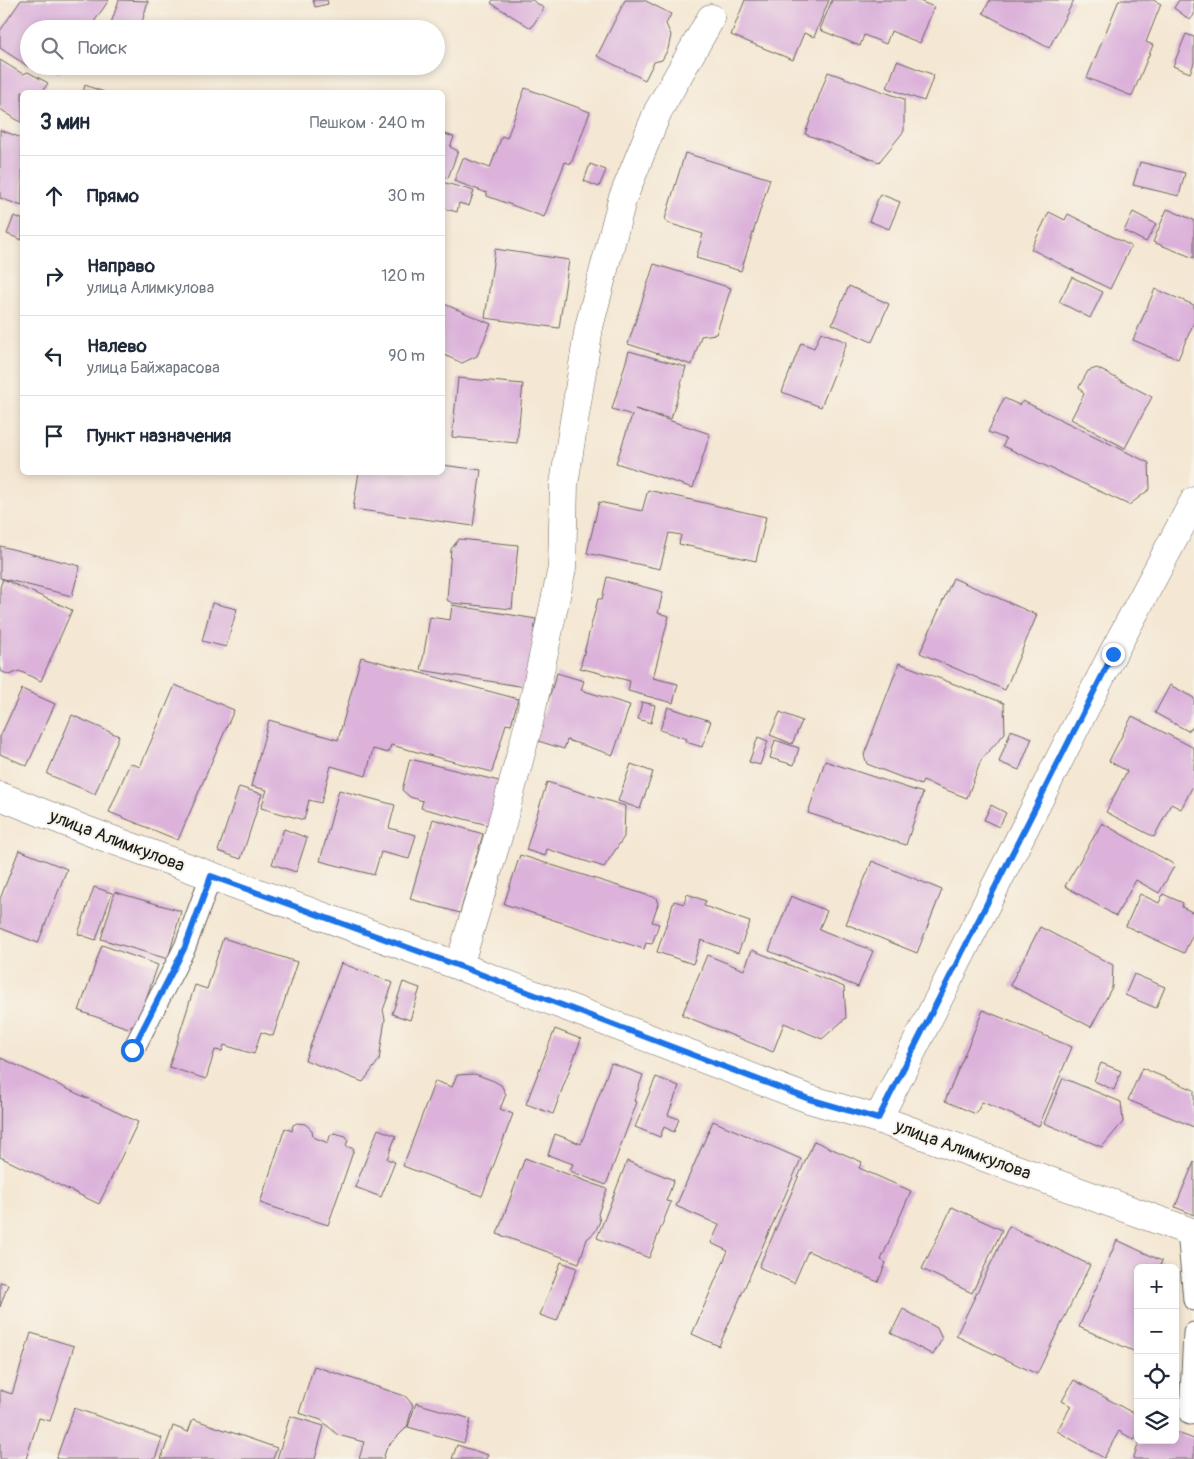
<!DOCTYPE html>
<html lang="ru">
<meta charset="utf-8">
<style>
:root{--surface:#fff;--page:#f6f6f7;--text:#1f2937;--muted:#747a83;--line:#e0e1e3}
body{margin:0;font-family:Pangolin,sans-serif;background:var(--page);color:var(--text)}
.controls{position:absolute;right:15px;bottom:15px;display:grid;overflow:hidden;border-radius:8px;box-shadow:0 2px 8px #0003}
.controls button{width:45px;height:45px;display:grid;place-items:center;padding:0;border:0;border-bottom:1px solid var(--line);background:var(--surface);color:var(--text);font:25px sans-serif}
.stop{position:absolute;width:15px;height:15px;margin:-11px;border:4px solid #1a73e8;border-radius:50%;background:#fff}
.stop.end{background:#1a73e8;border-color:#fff;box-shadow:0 1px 5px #0008}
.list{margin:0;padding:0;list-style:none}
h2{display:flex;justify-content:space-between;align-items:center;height:65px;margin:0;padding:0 20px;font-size:21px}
h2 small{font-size:16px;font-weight:400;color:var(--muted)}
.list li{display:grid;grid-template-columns:32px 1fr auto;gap:15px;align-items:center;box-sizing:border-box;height:80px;padding:0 20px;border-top:1px solid var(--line)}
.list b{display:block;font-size:19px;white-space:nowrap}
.list p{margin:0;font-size:16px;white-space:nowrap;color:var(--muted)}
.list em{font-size:16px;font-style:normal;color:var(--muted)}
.icon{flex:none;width:28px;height:28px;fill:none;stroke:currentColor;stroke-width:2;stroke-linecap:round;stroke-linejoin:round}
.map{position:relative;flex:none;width:1194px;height:1459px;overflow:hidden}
.search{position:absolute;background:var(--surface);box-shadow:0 2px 8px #0003;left:20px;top:20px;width:425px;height:55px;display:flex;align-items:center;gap:12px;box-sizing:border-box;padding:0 18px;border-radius:28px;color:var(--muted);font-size:19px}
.panel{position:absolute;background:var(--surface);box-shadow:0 2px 8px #0003;left:20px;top:90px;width:425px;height:385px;border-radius:8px}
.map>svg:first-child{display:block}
.building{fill:#dcb2db}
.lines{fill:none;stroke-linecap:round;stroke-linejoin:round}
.service-casing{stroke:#68635c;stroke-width:23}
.minor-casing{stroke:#68635c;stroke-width:29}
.tertiary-casing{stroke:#68635c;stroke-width:29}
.service{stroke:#fff;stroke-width:21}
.minor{stroke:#fff;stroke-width:28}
.tertiary{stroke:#fff;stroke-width:28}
.route{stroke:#1a73e8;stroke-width:6}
.labels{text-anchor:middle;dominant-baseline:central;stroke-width:4;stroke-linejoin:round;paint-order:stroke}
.street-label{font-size:18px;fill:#1c1c1c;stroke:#f7f3e8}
</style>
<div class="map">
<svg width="1194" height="1459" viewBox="0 0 1194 1459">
<rect width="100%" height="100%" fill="#f7f3e8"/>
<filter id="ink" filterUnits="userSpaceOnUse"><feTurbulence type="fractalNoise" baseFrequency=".02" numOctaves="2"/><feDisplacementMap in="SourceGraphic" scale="10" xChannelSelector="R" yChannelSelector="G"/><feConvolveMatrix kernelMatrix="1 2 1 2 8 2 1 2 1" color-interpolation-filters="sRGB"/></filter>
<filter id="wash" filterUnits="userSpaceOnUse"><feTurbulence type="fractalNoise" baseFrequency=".0096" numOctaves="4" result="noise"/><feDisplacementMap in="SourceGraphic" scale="20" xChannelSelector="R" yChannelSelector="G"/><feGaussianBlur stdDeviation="1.12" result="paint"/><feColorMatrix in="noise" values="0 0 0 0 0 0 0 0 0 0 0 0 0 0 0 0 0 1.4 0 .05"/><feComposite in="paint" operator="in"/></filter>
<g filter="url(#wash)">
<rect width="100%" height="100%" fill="#f4e7d3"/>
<g id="blocks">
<path class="building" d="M21,0H109L89,29H29V67L0,48V31Z
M119,0L148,1L140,29H109Z
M313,0H327L328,4L315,7Z
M493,0H532L544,8L531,28L491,3Z
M625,0H644L671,14L666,24L671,35L668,49L662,60L654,62L645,80L597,56Z
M745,0H829L814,37L804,33L793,60L731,35Z
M832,0H917L934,7L920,43L891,31L886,44L864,35L860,46L820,30Z
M990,0H1074L1049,48L983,13Z
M1119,0H1153L1161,4L1146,42L1153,45L1132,96L1087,78Z
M1179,0H1194V15L1190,20L1174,8Z
M147,23L169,28V29H146Z
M1186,34L1194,37V63L1190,73L1173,66Z
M0,60L23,74L28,72L48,83L42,92H22V123L0,109Z
M897,61L934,75L924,101L887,88Z
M47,66H64L59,74Z
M828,72L904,99V131L879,162L805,134Z
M85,85L104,92H83Z
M525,88L590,112L571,164L565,162L544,217L487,196V193L454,181L463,158L490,168L502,136L507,138Z
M0,130L22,138V206L0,198Z
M442,133L454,137L450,147L458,151L448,178L442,176Z
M685,153L770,179L741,271L696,258L703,234L668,223L665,219Z
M1140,162L1185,173L1179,196L1133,185Z
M590,164L606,170L599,187L584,181Z
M442,182L474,191L469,206L459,203L457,212L442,208Z
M880,194L900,202L889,229L869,221Z
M1167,209L1194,220V258L1153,242Z
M1049,212L1065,220L1068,214L1131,246L1110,289L1031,249Z
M1133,212L1156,224L1146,242L1124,231Z
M14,216L22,219V240L7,234Z
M495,249L569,260L559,328L485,318Z
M654,264L731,288L716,334L701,336L692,365L628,344Z
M1072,277L1103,292L1090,318L1059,302Z
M849,286L889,304L872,342L832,324Z
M1155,289L1194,305V322L1178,359L1133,340Z
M442,303L491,324L477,356L462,363L442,354Z
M821,332L847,342L821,407L782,392L801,343L814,348Z
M629,351L686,367L671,419L635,409L710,434L693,488L616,463L632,415L612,409Z
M1097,368L1152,397L1125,448L1071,419L1084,394L1079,387L1088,371Z
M458,378L523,384L517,443L452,437Z
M1004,398L1019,405L1023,401L1149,463L1150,489L1129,505L1003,446L1006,439L988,432Z
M442,465L481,470L473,526L353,509L359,472H442Z
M648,490L766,517L756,561L679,544L681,535L669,533L660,569L587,553L599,502L642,511Z
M459,539L518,545L512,609L452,603L447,600L451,549Z
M0,546L80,566L72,596L0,578Z
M607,577L663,592L658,613L669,616L653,678L678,684L673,703L628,691L630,681L580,668L598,599H602Z
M953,578L1037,615L1005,690L920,653Z
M3,579L72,610L41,681L19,671L10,675L0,671V587Z
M212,603L237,609L226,647L202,641Z
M452,605L536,619L525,687L421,670L430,617L450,620Z
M361,657L518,699L511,725L506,724L492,772L391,745L388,753L373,749L366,776L331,766L321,803L309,800L304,820L261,808L267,790L251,786L269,720L338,740Z
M899,663L1004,703L1005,733L981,760L967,798L923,781L921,785L867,764L864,755Z
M557,673L584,681L581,690L630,705L613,755L567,740L564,749L535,740Z
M175,685L234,710L178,840L109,812L130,763L140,767Z
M1170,685L1194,698V726L1188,731L1155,713Z
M22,689L55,704L27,766L0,754V737Z
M642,702L655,705L651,723L638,719Z
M668,707L711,721L702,747L686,742L687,739L660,730Z
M780,712L802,721L792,744L770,735Z
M72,715L119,736L95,794L47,774Z
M1132,716L1194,748V784L1181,809L1171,804L1154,837L1106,812L1127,771L1109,761Z
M1011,730L1032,738L1019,770L999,762Z
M758,737L768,741L760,765L749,762Z
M775,740L799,748L794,765L770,758Z
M410,759L503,782L492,826L421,808L423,801L410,797L402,790Z
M825,761L923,793L906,845L808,813Z
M631,764L653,772L640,809L618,801Z
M547,782L625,806L624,837L604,867L547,849L545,856L526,850Z
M239,787L262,794L241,859L218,851Z
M339,790L395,805L389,828L416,835L409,859L381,852L374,875L320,861Z
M991,805L1006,813L999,827L984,820Z
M433,819L483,834L460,913L410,899Z
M1102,823L1175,865L1159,893L1136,880L1116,916L1065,886Z
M284,829L307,838L296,872L272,864Z
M19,850L67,869L38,943L0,928V899Z
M520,855L656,898L658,904L652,922L659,924L652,944L646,943L644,949L504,904Z
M872,861L942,890L917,953L846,924Z
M94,887L112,893L96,940L78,934Z
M115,892L181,911L168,959L101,939Z
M687,894L706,901L704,906L750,922L738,953L701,940L693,964L657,952L674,901L684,904Z
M1140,894L1159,903L1163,894L1183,903L1182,907L1194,913V932L1184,953L1126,926Z
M791,896L827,911L819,929L873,951L858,987L769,951Z
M1040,927L1113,965L1112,987L1091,1027L1010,985Z
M223,938L297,962L273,1036L261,1032L254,1054L224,1045L222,1051L215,1050L206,1079L169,1067L195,985L207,989Z
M102,945L158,965L137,1024L128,1028L79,1011Z
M752,950L844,987L846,1018L822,1039L784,1023L773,1052L682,1015L707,955L744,970Z
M341,963L393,983L383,1010L385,1019L379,1060L363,1082L305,1060Z
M1134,974L1165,987L1156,1008L1125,995Z
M403,982L420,988L410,1020L392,1014Z
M983,1010L1072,1047L1039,1126L982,1102L976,1114L945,1101Z
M555,1029L581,1039L553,1114L526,1104Z
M1,1058L138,1122L99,1204L0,1157Z
M611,1063L643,1075L634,1101L637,1102L606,1185L570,1171L573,1164L548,1155L555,1134L581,1144Z
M1101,1063L1121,1071L1114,1090L1094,1081Z
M1142,1068L1194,1090V1127L1128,1100Z
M475,1074L494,1081L501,1085L506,1094L500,1109L513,1114L482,1196L403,1166L435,1081L452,1087L457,1075Z
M656,1077L679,1086L668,1115L679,1119L674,1132L664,1127L660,1137L635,1127Z
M1063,1078L1121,1102L1123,1122L1102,1147L1044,1123Z
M713,1121L801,1159L719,1346L692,1334L728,1251L711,1243L719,1225L676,1206Z
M297,1123L305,1124L312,1130L313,1137L328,1143L330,1136L334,1133L346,1136L348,1140L346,1146L354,1149L328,1225L260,1203L285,1128L292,1131L293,1125Z
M378,1129L396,1136L387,1159L395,1162L381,1197L355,1187Z
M814,1141L862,1162L859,1168L911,1191L881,1260L886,1263L878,1282L808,1251L794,1283L759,1267Z
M525,1158L607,1189L598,1214L600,1221L595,1232L587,1239L579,1263L497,1234Z
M627,1161L674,1180L666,1201L671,1202L649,1258L597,1238Z
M1194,1162V1215L1175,1207Z
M952,1207L1002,1230L972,1293L922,1269Z
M1009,1226L1090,1265L1037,1374L956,1336Z
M1117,1240L1162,1261L1159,1268H1138V1353L1079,1327Z
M561,1262L577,1268L557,1321L540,1315Z
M0,1282L8,1284L0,1307Z
M903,1309L937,1328L942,1339L933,1355L891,1333Z
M31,1333L74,1346L50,1421L39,1418L26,1459H0V1390L12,1394Z
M314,1366L405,1396L413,1405L407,1427L387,1447L383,1459H359L364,1442L338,1435L321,1420L299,1413Z
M1074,1380L1138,1416V1434L1134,1440L1119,1431L1104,1458L1057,1431L1071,1406L1062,1401Z
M416,1403L471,1419L464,1443L408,1427Z
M74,1408L162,1438L155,1459H56Z
M290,1416L324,1426L315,1459H277Z
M193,1419L277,1448L273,1459H161L173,1426L188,1432Z
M1175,1432L1194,1439V1459H1133L1140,1440H1175Z
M457,1445L488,1455L486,1459H452Z"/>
</g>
</g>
<g filter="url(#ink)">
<use href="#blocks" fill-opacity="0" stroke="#68635c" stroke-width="1"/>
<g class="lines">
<g class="service-casing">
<path id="service" d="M133,1050L185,947L211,876
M1188,1230L1194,1300
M1190,1414L1194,1333"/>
</g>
<g class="minor-casing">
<path id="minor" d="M459,966L501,827L528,727L562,568L564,484L589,327L622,200L658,111L711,18
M878,1119L1194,1233"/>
</g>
<g class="tertiary-casing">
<path id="tertiary" d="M0,796L88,831L459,966L809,1099L878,1119L1113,653L1194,501"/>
</g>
<use href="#service" class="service"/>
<use href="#minor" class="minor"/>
<use href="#tertiary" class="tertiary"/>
</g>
</g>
<g class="lines" filter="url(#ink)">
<path class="route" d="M132,1050L185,947L211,876L459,966L809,1099L878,1119L1113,654"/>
</g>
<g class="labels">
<g class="street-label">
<text transform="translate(117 841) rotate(21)">улица Алимкулова</text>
<text transform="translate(963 1150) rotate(20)">улица Алимкулова</text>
</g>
</g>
</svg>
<div class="controls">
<button>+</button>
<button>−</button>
<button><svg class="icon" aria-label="locate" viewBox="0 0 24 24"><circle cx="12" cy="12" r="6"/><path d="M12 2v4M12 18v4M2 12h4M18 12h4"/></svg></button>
<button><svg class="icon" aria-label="layers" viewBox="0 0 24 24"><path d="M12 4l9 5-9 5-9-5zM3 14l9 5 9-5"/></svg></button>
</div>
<div class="stop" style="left:132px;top:1050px"></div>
<div class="stop end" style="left:1113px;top:654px"></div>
<div class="search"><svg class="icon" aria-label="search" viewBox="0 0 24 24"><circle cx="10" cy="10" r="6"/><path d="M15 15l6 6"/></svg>Поиск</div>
<section class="panel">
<h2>3 мин<small>Пешком · 240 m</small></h2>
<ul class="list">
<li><svg class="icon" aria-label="ahead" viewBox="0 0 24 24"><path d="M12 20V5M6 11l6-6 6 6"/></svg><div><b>Прямо</b></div><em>30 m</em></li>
<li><svg class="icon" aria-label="right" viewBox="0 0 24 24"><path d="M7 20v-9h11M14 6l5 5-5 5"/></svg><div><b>Направо</b><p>улица Алимкулова</p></div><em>120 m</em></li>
<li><svg class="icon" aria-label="left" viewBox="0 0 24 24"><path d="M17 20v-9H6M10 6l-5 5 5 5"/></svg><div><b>Налево</b><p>улица Байжарасова</p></div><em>90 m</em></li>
<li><svg class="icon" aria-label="arrive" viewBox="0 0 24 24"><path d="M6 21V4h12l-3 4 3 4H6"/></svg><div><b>Пункт назначения</b></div></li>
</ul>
</section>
</div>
